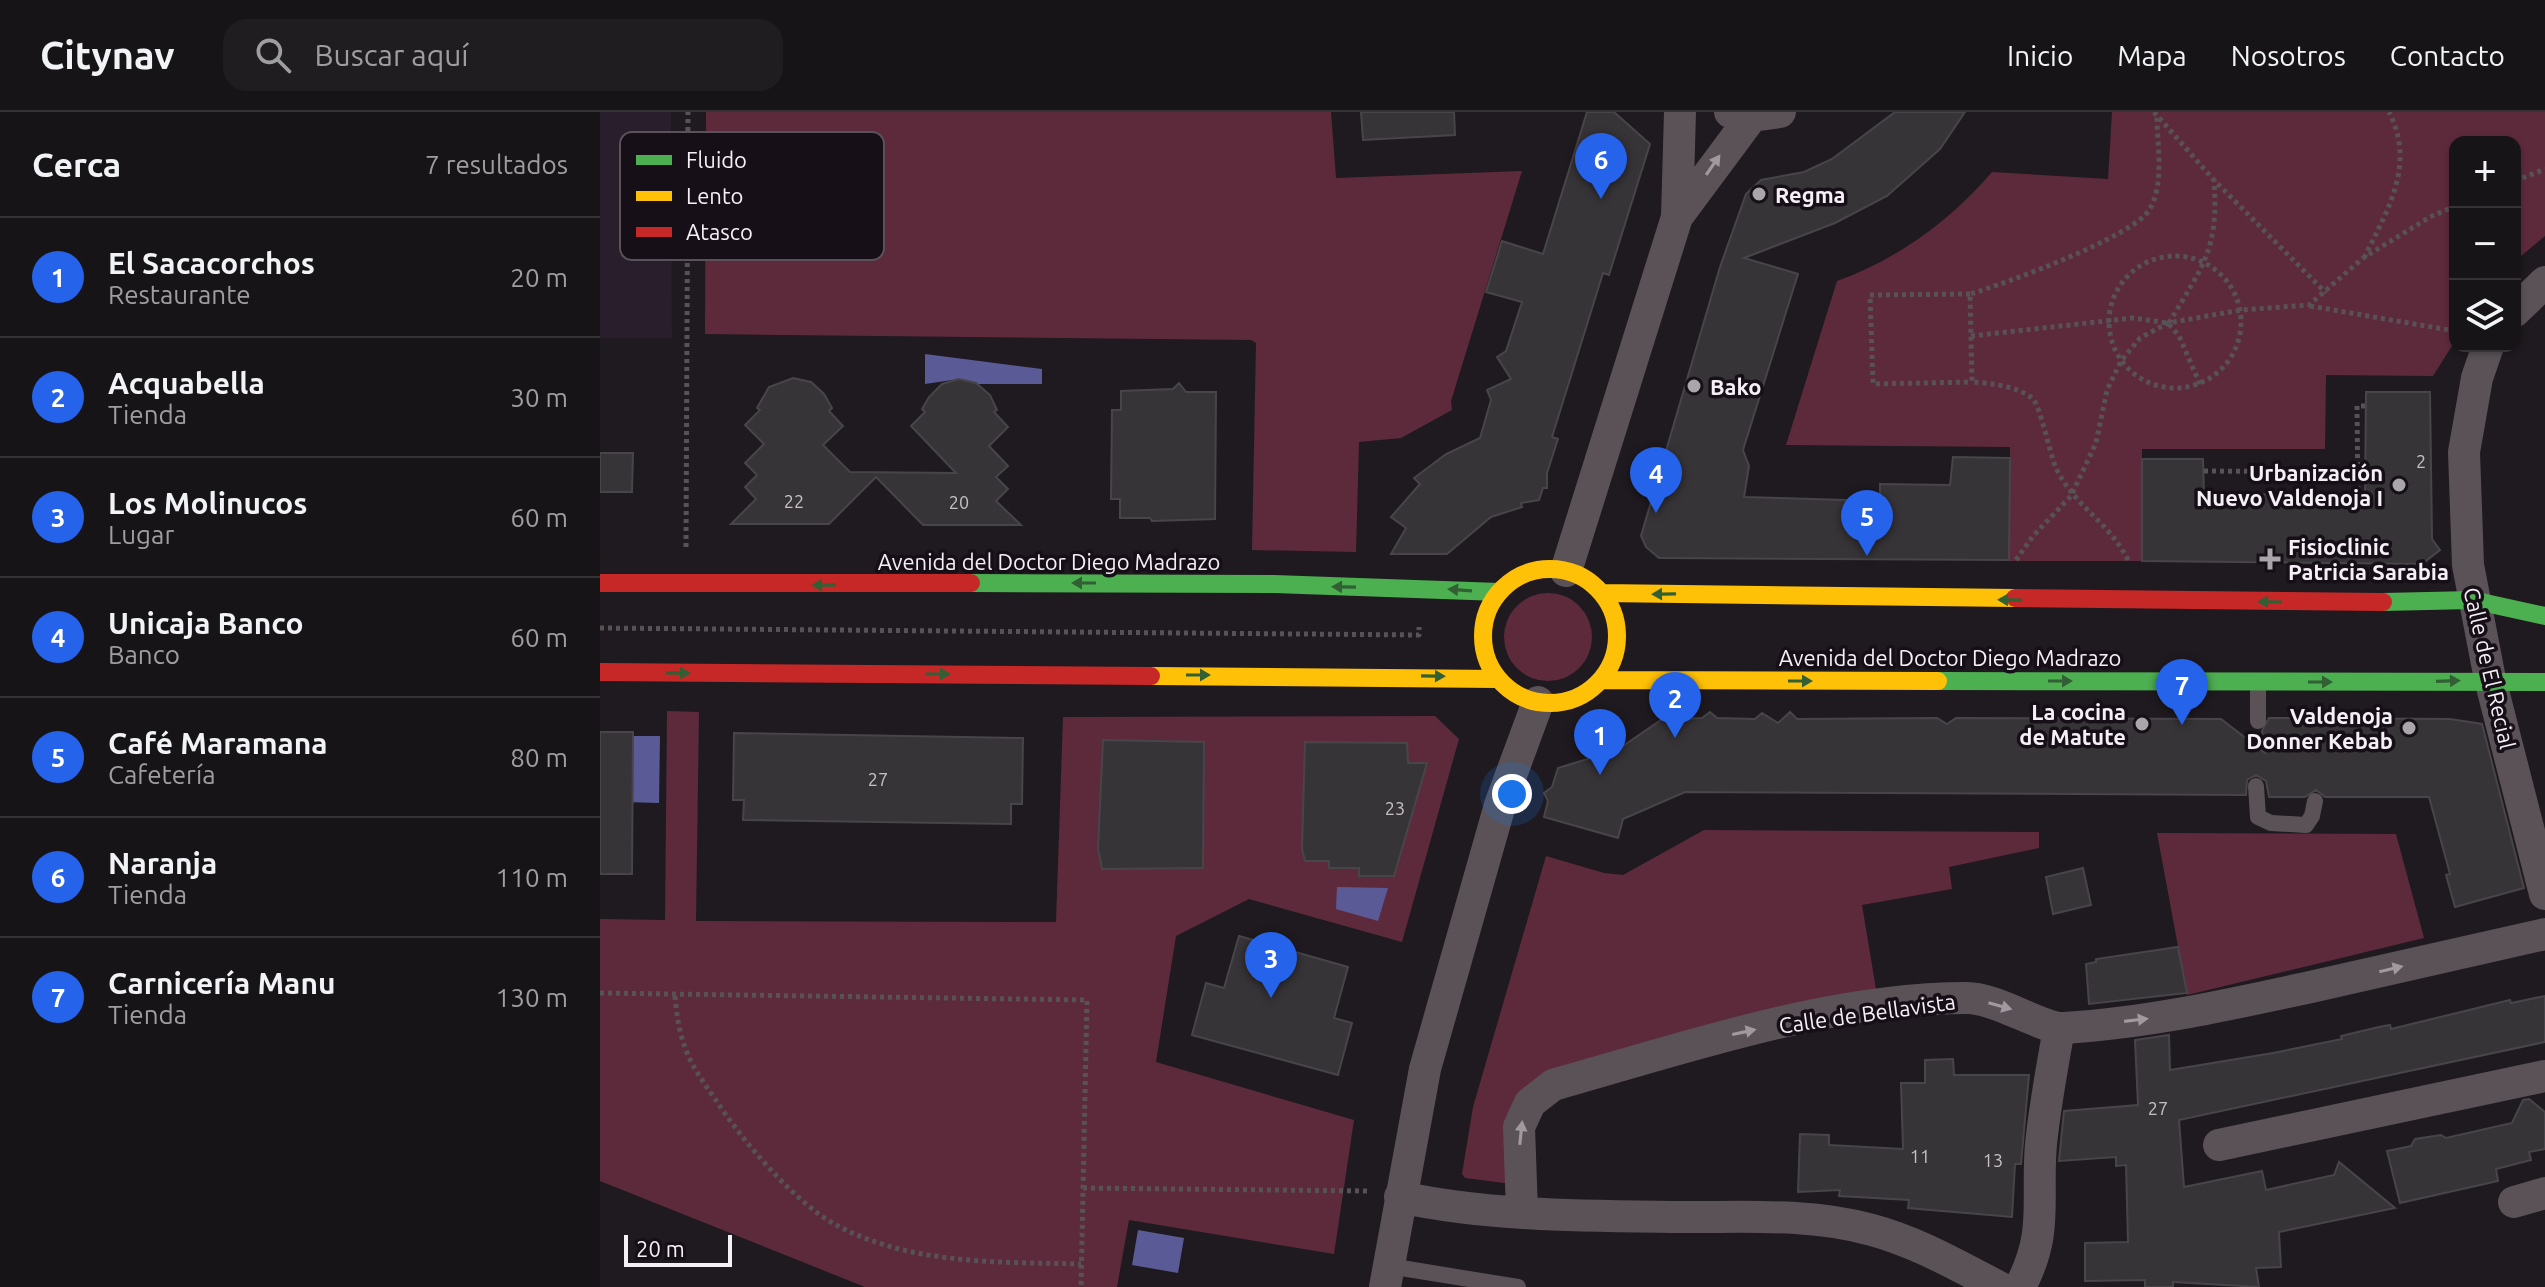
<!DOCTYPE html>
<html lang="es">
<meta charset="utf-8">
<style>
:root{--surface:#171417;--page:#201d20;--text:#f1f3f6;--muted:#9e9ea1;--line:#363336;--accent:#2563eb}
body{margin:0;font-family:Ubuntu,sans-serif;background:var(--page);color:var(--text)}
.controls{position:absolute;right:24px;top:24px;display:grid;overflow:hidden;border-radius:16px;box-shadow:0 2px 6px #0004}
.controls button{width:72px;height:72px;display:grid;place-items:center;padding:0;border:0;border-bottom:2px solid var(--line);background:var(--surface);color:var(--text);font:40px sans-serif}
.scale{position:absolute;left:24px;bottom:20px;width:108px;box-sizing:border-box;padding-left:8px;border:4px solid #f5eff6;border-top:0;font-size:22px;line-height:28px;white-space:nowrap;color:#f5eff6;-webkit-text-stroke:6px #170f18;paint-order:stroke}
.you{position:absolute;left:912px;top:682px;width:28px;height:28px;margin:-20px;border:6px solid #fff;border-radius:50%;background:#1a73e8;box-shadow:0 0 0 12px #1a73e833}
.badge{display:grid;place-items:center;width:52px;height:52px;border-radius:50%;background:var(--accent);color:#fff;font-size:26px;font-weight:700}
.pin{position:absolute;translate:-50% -66px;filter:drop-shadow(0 2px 4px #0008)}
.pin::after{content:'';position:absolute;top:42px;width:28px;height:24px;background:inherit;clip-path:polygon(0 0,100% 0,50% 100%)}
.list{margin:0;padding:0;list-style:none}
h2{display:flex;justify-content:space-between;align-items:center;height:104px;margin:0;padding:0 32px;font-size:34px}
h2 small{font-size:26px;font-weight:400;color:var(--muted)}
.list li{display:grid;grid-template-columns:52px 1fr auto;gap:24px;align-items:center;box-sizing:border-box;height:120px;padding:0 32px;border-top:2px solid var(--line)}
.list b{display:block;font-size:30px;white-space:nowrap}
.list p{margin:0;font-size:26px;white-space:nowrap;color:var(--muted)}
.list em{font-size:26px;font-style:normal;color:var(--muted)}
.icon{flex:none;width:44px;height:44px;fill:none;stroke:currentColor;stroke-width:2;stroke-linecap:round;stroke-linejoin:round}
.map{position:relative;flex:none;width:1945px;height:1175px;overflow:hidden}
header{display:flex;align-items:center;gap:48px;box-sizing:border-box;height:112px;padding:0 40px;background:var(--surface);border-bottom:2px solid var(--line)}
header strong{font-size:38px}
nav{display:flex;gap:44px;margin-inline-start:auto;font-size:28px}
.search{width:560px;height:72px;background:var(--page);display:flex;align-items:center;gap:20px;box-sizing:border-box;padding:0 28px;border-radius:24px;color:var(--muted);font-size:30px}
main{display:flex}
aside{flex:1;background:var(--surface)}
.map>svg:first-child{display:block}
.built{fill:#291e2b}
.green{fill:#5d2a3c}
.water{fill:#5a5b96}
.building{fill:#373438;stroke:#48454a;stroke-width:2}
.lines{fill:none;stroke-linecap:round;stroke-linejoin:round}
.path{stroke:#585156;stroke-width:5;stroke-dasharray:4 4;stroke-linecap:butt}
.lane{stroke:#5a5257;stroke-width:16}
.street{stroke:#5a5257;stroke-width:32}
.fast{stroke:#4caf50;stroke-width:18}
.slow{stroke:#ffc107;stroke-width:18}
.jam{stroke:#c62828;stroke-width:18}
.oneway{fill:#a0999f}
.oneway2{fill:#325f34}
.poi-dot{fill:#aaa4ab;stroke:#170f18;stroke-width:3}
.labels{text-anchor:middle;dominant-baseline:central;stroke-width:7;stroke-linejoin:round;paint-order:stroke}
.number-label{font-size:18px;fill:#c6c0c6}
.poi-label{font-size:22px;font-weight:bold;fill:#f5eff6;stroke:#170f18;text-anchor:start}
.street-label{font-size:22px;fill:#f5eff6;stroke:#170f18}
.key{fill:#170f18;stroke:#5a525b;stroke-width:2}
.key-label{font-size:22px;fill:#f5eff6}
</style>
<header>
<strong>Citynav</strong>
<div class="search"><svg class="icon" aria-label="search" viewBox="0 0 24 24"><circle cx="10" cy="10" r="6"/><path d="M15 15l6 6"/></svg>Buscar aquí</div>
<nav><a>Inicio</a><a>Mapa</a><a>Nosotros</a><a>Contacto</a></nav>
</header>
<main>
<aside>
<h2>Cerca<small>7 resultados</small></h2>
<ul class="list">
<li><span class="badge">1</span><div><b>El Sacacorchos</b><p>Restaurante</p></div><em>20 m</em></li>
<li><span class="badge">2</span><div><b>Acquabella</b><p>Tienda</p></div><em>30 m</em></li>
<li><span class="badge">3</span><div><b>Los Molinucos</b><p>Lugar</p></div><em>60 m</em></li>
<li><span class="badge">4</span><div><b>Unicaja Banco</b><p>Banco</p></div><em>60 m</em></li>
<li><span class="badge">5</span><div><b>Café Maramana</b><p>Cafetería</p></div><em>80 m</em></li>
<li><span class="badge">6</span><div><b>Naranja</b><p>Tienda</p></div><em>110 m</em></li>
<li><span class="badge">7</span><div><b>Carnicería Manu</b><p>Tienda</p></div><em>130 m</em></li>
</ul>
</aside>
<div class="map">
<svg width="1945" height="1175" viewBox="0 0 1945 1175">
<rect width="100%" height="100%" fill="#1f1a1f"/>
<path class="built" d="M0,0H71L72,226H0Z"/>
<path class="green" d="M106,0H731L736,66L922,59L851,289L852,298L801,326L759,330L756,440L652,438L656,231L651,228L105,222Z
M1512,0H1945V124L1915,149V30H1855V229L1833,264L1726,263L1725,337H1542V449H1409L1410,335L1186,333L1237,169C1298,147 1350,109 1392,60L1508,67Z
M904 525a44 44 0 1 1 88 0a44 44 0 1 1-88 0Z
M67,599L99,600L96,809L456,810L463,605L835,604L859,627L802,830L649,787L576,824L556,950L754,1008L734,1142L529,1108L517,1175H265L0,1069V807L65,808Z
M1104,718L1439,720V736L1349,755L1352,777L1262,793L1277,883L961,955L912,1072L865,1066L862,1062L873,995L946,744L1004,761L1023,763Z
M1557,721L1796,722L1824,826L1587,883Z"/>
<path class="water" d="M325,242L442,257V272H378L359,267L325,272Z
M33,624H60L59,691L25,690L33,669Z
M737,775L788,776L778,809L736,797Z
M538,1118L584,1126L578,1161L532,1153Z"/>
<path class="building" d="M761,0H854L855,23L763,28Z
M987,0H1014L1050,32L1009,163L1003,161L952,325L958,327L947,361V376H943L939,388L921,391L922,395L891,405L847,442H791L806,416L791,405L820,372L814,366L846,342L880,326L891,288L887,278L911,267L897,245L906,239L922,190L886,180L902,129L943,142Z
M1295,0H1365L1340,37L1287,84L1235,111L1144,146L1198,162L1143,338L1149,354L1144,385L1280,389V372L1350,373L1353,345L1410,346L1409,448L1059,446L1046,435L1041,424L1120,155L1146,82L1161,68L1204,60L1232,47Z
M193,266L211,270L224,282L232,296L229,299L243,314L223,333L250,360L356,361L311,314L325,300L322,297L329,285L342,272L359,267L376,271L390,283L397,298L394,300L408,315L389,334L408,354L396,365L408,377L396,389L421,413H323L276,365L229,412H131L156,387L145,375L157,363L145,351L164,332L145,313L160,298L157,296L169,275Z
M579,271L586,280H616L615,407L552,409L550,406H520V387H511L512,298H521V279L573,277Z
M1766,280H1830L1832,427L1840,438L1822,452L1542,449V347H1603L1604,382L1765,383Z
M0,341H33L32,380H0Z
M1110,600L1117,606L1155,607L1162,601L1178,611L1190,600L1197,607L1337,606L1347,612L1356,606L1621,607L1665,641L1662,619L1669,606L1850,607L1882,612L1924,776L1855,795L1846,763L1850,762L1829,685H1725L1716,678L1705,685H1669L1666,669L1656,663L1647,668L1646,683L1085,680L1023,707L1018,726L944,705L948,689L944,681L952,675L958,656L1017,638L1061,608L1102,606Z
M0,620H33L32,762H0Z
M134,621L423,626L422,692H411V712L143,708L144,688H133Z
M503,628L604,630L603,756L502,757L498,736Z
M705,630L807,631L808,651H827L794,764H759V756H729V749H705L702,737Z
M1483,756L1491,793L1453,802L1446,765Z
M639,824L748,855L734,906L752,911L738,963L592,923L606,871L624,876Z
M1578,835L1587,881L1489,892L1486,852L1496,850V847Z
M1945,884V930L1579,1008L1584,1075L1662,1059L1666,1078L1734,1063L1739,1050L1795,1096L1679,1120L1681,1155L1656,1156L1659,1175L1573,1170V1175H1545V1168L1485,1169V1131L1528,1130L1526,1053L1516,1054V1045L1459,1049L1464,999L1538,993L1535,928L1569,923L1570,958L1673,941L1742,927L1741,924L1779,915L1790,913L1791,917L1910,888L1911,891Z
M1353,947L1354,963H1429L1421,1052H1415L1412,1105L1308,1096L1309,1088L1239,1084L1240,1078L1198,1080L1200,1022L1229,1023V1033L1303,1037L1301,971H1325V948Z
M1929,987L1945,1000V1037L1929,1040L1931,1048L1896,1057L1898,1069L1800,1091L1787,1039L1811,1034L1815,1027L1841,1023L1846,1026L1912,1011L1923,988Z"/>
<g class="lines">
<path class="path" d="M1554,0L1613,67L1726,181
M1915,69L1945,57
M1509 210a66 66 0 1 1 132 0a66 66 0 1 1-132 0Z
M1764,146C1788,97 1816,53 1789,0
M1370,182L1270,183L1273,272L1372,270
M1710,194L1855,219
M1569,211C1603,153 1619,138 1614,68
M1371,224L1533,206L1568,211L1579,224L1600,272
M1604,359L1758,360
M1758,394L1757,294H1766
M86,435L88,0
M1416,448L1433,424L1471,384L1496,331L1507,278L1521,249L1540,226L1568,211L1641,198L1709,193L1763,146L1830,105L1855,94
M1528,448C1510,411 1474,394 1456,356C1449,340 1441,294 1432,286C1417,274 1390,271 1372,270L1370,182C1404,172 1533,125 1549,98C1565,73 1557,33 1557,5
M0,516L819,523V515
M0,881L487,888L481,1175
M75,884C80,943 94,956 126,1003C152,1039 198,1093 238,1114C312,1153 400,1150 481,1152
M483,1076L768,1079"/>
<path class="lane" d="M1658,609V572
M1656,674L1658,705L1671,711L1706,713L1712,704L1715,689
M789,1154L918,1175"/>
<path class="street" d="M1130,0L1152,4L1180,0
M1077,105L1152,4
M1915,199L1945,170
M1888,234L1877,266L1864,340L1868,453L1890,567L1945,782
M966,459L1077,105L1080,0
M1619,1033L1945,964
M800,1085C888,1104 983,1104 1072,1105C1139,1106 1207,1100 1272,1118C1317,1130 1358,1154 1399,1175
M1914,1090L1945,1081
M922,1099L919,1015L930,991L953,973C1085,936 1229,886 1367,886C1397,886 1445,918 1464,916C1549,911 1632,892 1715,874C1791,857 1868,840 1945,822
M785,1175L825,957L900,693L938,590
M1420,1175C1449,1120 1436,1090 1441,1032C1445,993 1452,955 1459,917"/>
<path class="fast" d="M371,471L674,472L899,480
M1783,490L1872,488L1945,504
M1338,569L1945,570"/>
<path class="slow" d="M883 524a67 67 0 1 1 134 0a67 67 0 1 1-134 0Z
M1002,481L1415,486
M551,564L898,567
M1001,568L1338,569"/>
<path class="jam" d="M0,471H371
M1415,486L1783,490
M0,560L551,564"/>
</g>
<defs><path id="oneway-solid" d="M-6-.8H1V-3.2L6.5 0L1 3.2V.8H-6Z" transform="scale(2)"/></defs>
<g class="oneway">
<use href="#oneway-solid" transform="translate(1113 53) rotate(-55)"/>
<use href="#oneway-solid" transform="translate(1791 857) rotate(-13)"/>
<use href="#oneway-solid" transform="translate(1400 894) rotate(16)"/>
<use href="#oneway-solid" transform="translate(1536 908) rotate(-7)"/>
<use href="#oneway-solid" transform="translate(1144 920) rotate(-12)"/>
<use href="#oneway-solid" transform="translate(921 1021) rotate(-84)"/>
</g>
<g class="oneway2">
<use href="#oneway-solid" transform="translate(484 471) rotate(-180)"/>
<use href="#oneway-solid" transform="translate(224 473) rotate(179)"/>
<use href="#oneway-solid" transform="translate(744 475) rotate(-179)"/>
<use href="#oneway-solid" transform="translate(860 478) rotate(-176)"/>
<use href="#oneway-solid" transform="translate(1064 482) rotate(179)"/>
<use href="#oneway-solid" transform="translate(1410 488) rotate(-179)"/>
<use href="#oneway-solid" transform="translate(1670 490) rotate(-179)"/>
<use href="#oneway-solid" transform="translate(78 561) rotate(1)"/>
<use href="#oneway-solid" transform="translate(338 562)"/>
<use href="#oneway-solid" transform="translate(598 563)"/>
<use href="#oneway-solid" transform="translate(833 564) rotate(1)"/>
<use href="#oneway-solid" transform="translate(1200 569)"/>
<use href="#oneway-solid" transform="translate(1460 569)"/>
<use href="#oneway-solid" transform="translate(1848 569) rotate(-2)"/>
<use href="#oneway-solid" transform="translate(1720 570)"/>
</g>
<g class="poi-dot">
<circle cx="1159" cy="82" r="8"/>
<circle cx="1094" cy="274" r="8"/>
<circle cx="1799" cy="373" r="8"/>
<path d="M1666 435h8v8h8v8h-8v8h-8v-8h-8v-8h8z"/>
<circle cx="1542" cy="612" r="8"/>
<circle cx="1809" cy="616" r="8"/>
</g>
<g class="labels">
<g class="number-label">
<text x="1821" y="349">2</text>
<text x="194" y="389">22</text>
<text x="359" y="390">20</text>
<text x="278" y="667">27</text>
<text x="795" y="696">23</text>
<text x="1558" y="996">27</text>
<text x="1320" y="1044">11</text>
<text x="1393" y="1048">13</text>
</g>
<g class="poi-label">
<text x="1175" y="82">Regma</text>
<text x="1110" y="274">Bako</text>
<text x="1783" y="360" text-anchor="end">Urbanización<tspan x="1783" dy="25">Nuevo Valdenoja I</tspan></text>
<text x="1688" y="434">Fisioclinic<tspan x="1688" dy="25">Patricia Sarabia</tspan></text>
<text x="1526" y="599" text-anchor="end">La cocina<tspan x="1526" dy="25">de Matute</tspan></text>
<text x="1793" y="603" text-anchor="end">Valdenoja<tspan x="1793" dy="25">Donner Kebab</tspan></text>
</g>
<g class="street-label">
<text x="449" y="449">Avenida del Doctor Diego Madrazo</text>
<text x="1350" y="545">Avenida del Doctor Diego Madrazo</text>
<text transform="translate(1890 556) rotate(77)">Calle de El Recial</text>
<text transform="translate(1267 901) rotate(-8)">Calle de Bellavista</text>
</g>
</g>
<rect x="20" y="20" width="264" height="128" rx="12" class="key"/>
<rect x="36" y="43" width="36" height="10" fill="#4caf50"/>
<rect x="36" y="79" width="36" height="10" fill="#ffc107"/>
<rect x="36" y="115" width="36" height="10" fill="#c62828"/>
<g class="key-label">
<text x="86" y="56">Fluido</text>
<text x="86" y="92">Lento</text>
<text x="86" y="128">Atasco</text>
</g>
</svg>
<div class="controls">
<button>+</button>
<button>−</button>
<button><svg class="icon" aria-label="layers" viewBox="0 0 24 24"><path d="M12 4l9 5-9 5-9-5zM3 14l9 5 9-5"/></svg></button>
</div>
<div class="scale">20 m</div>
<div class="you"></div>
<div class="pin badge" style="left:1000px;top:663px">1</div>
<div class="pin badge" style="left:1075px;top:626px">2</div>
<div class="pin badge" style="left:671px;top:886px">3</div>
<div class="pin badge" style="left:1056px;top:401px">4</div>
<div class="pin badge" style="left:1267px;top:444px">5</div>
<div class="pin badge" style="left:1001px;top:87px">6</div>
<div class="pin badge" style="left:1582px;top:613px">7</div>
</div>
</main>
